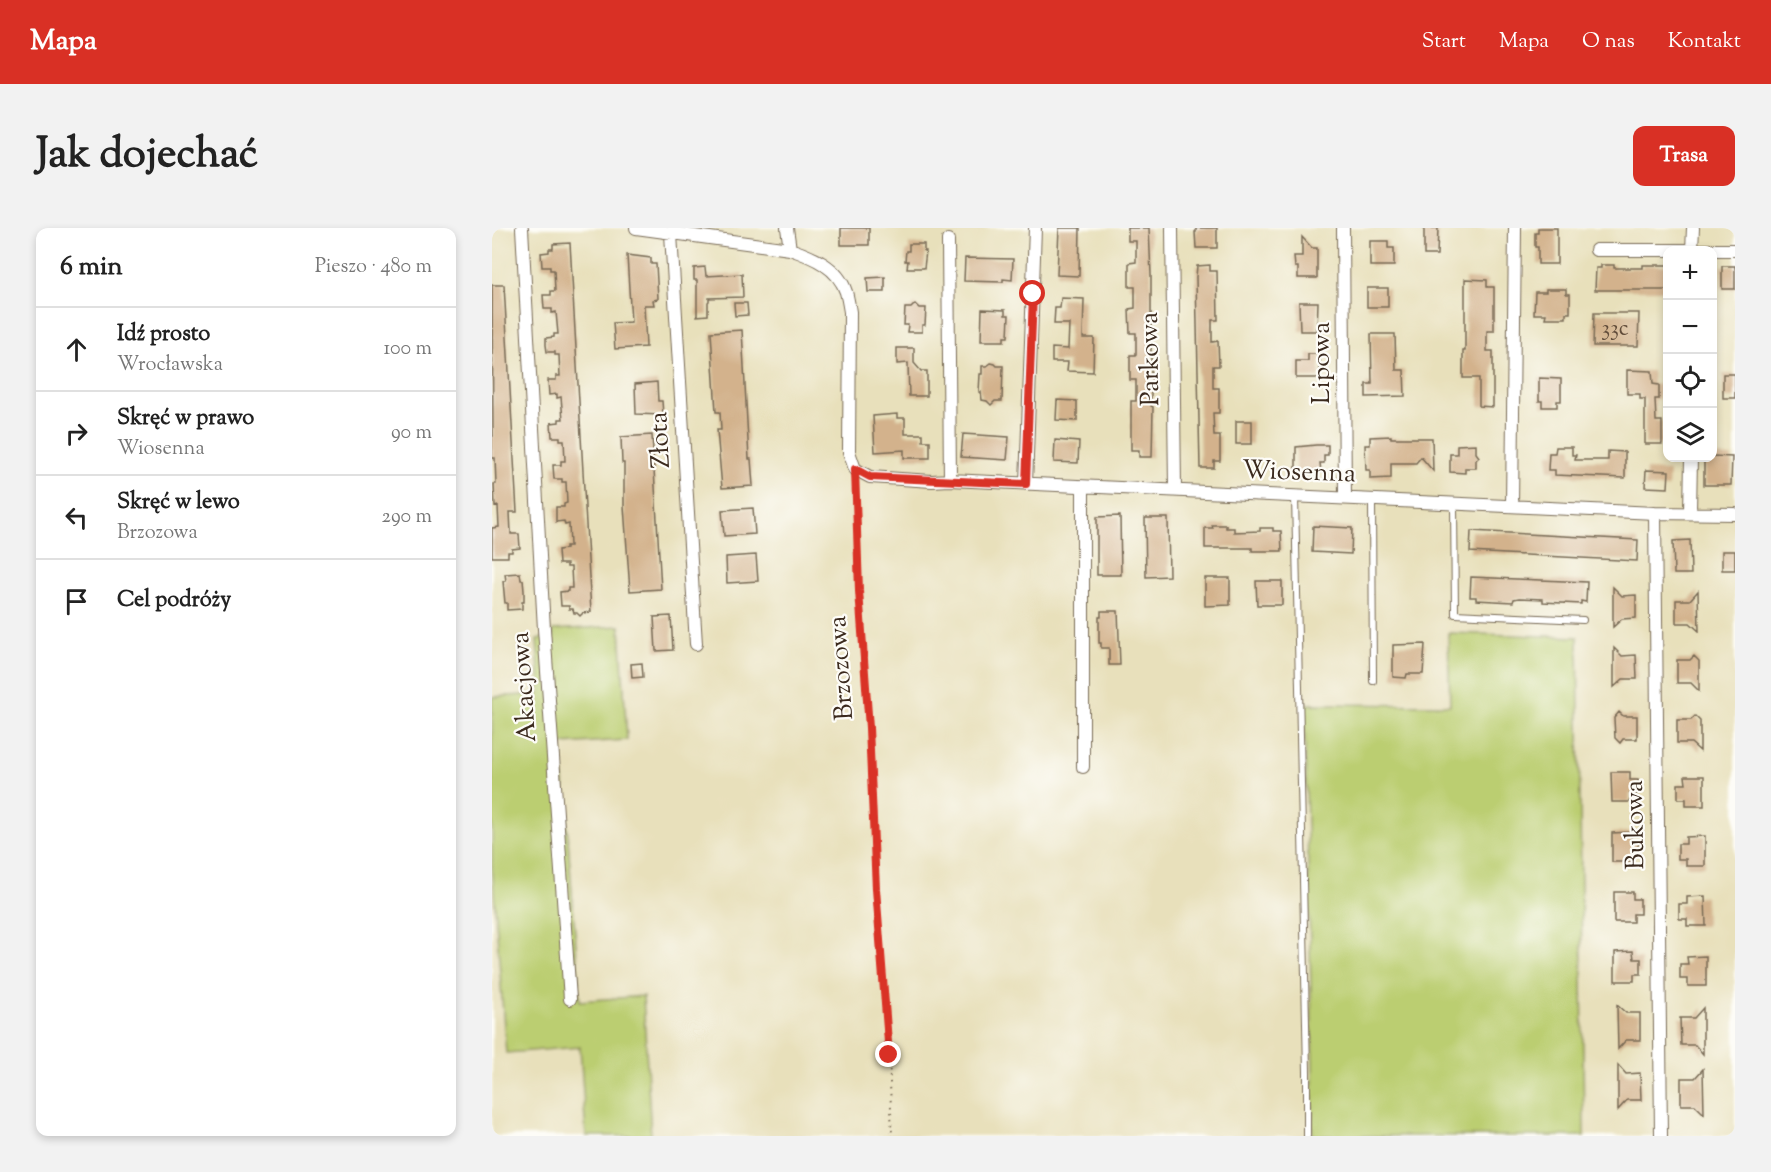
<!DOCTYPE html>
<html lang="pl">
<meta charset="utf-8">
<style>
:root{--surface:#fff;--page:#f2f2f2;--text:#222;--muted:#767676;--line:#e0e0e0;--accent:#d93025}
body{margin:0;font-family:"Sorts Mill Goudy",serif;background:var(--page);color:var(--text)}
.controls{position:absolute;right:18px;top:18px;display:grid;overflow:hidden;border-radius:12px;box-shadow:0 3px 9px #0003}
.controls button{width:54px;height:54px;display:grid;place-items:center;padding:0;border:0;border-bottom:2px solid var(--line);background:var(--surface);color:var(--text);font:30px sans-serif}
.stop{position:absolute;width:18px;height:18px;margin:-14px;border:4px solid #d93025;border-radius:50%;background:#fff}
.stop.end{background:#d93025;border-color:#fff;box-shadow:0 2px 6px #0008}
.list{margin:0;padding:0;list-style:none}
h2{display:flex;justify-content:space-between;align-items:center;height:78px;margin:0;padding:0 24px;font-size:26px}
h2 small{font-size:20px;font-weight:400;color:var(--muted)}
.list li{display:grid;grid-template-columns:39px 1fr auto;gap:18px;align-items:center;box-sizing:border-box;height:84px;padding:0 24px;border-top:2px solid var(--line)}
.list b{display:block;font-size:22px;white-space:nowrap}
.list p{margin:0;font-size:20px;white-space:nowrap;color:var(--muted)}
.list em{font-size:20px;font-style:normal;color:var(--muted)}
.icon{flex:none;width:33px;height:33px;fill:none;stroke:currentColor;stroke-width:2;stroke-linecap:round;stroke-linejoin:round}
.map{position:relative;flex:none;width:1243px;height:908px;overflow:hidden;border-radius:12px}
header{display:flex;align-items:center;gap:36px;box-sizing:border-box;height:84px;padding:0 30px;background:var(--accent);color:#fff}
header strong{font-size:28px}
nav{display:flex;gap:33px;margin-inline-start:auto;font-size:21px}
.intro{display:flex;align-items:center;justify-content:space-between;box-sizing:border-box;height:144px;padding:0 36px}
h1{margin:0;font-size:42px}
.button{padding:15px 27px;border-radius:12px;background:var(--accent);color:#fff;font-size:21px;font-weight:700}
main{display:flex;gap:36px;padding:0 36px}
aside{flex:1;background:var(--surface);border-radius:12px;box-shadow:0 3px 9px #0003}
.map>svg:first-child{display:block}
.green{fill:#bbce71;stroke:#7b7c48;stroke-width:1.5}
.building{fill:#d3b28c}
.lines{fill:none;stroke-linecap:round;stroke-linejoin:round}
.service-casing{stroke:#786a55;stroke-width:8}
.minor-casing{stroke:#786a55;stroke-width:14}
.path{stroke:#786a55;stroke-width:2;stroke-dasharray:1.5 4.5;stroke-linecap:butt}
.service{stroke:#fff;stroke-width:6}
.minor{stroke:#fff;stroke-width:12}
.route{stroke:#d93025;stroke-width:8}
.labels{text-anchor:middle;dominant-baseline:central;stroke-width:4.5;stroke-linejoin:round;paint-order:stroke}
.number-label{font-size:22px;fill:#614c3a}
.street-label{font-size:26px;fill:#3b2a1e;stroke:#fdfcf7}
</style>
<header>
<strong>Mapa</strong>
<nav><a>Start</a><a>Mapa</a><a>O nas</a><a>Kontakt</a></nav>
</header>
<div class="intro"><h1>Jak dojechać</h1><a class="button">Trasa</a></div>
<main>
<aside>
<h2>6 min<small>Pieszo · 480 m</small></h2>
<ul class="list">
<li><svg class="icon" aria-label="ahead" viewBox="0 0 24 24"><path d="M12 20V5M6 11l6-6 6 6"/></svg><div><b>Idź prosto</b><p>Wrocławska</p></div><em>100 m</em></li>
<li><svg class="icon" aria-label="right" viewBox="0 0 24 24"><path d="M7 20v-9h11M14 6l5 5-5 5"/></svg><div><b>Skręć w prawo</b><p>Wiosenna</p></div><em>90 m</em></li>
<li><svg class="icon" aria-label="left" viewBox="0 0 24 24"><path d="M17 20v-9H6M10 6l-5 5 5 5"/></svg><div><b>Skręć w lewo</b><p>Brzozowa</p></div><em>290 m</em></li>
<li><svg class="icon" aria-label="arrive" viewBox="0 0 24 24"><path d="M6 21V4h12l-3 4 3 4H6"/></svg><div><b>Cel podróży</b></div></li>
</ul>
</aside>
<div class="map">
<svg width="1243" height="908" viewBox="0 0 1243 908">
<rect width="100%" height="100%" fill="#fdfcf7"/>
<filter id="ink" filterUnits="userSpaceOnUse"><feTurbulence type="fractalNoise" baseFrequency=".0167" numOctaves="2"/><feDisplacementMap in="SourceGraphic" scale="12" xChannelSelector="R" yChannelSelector="G"/><feConvolveMatrix kernelMatrix="1 2 1 2 8 2 1 2 1" color-interpolation-filters="sRGB"/></filter>
<filter id="wash" filterUnits="userSpaceOnUse"><feTurbulence type="fractalNoise" baseFrequency=".008" numOctaves="4" result="noise"/><feDisplacementMap in="SourceGraphic" scale="24" xChannelSelector="R" yChannelSelector="G"/><feGaussianBlur stdDeviation="1.35" result="paint"/><feColorMatrix in="noise" values="0 0 0 0 0 0 0 0 0 0 0 0 0 0 0 0 0 1.4 0 .05"/><feComposite in="paint" operator="in"/></filter>
<g filter="url(#wash)">
<rect width="100%" height="100%" fill="#e8e0bb"/>
<path class="green" d="M128,398L135,512L69,516L88,773L151,768L159,908H94L88,819L14,825L0,638V469L48,466L45,411L61,409V402Z
M956,405L1086,409L1092,908H820L821,841L812,476L958,477Z"/>
<g id="blocks">
<path class="building" d="M349,0H377V17H349Z
M567,0H588L587,48L565,47Z
M636,0H657L659,47V178L661,179L660,229H647V222H639V173H644V152H638V127H644V105H638L637,81L643,80V59H637V35L644,34V13H636Z
M704,0H725V20H704L703,4H704Z
M932,0H946L945,27H932Z
M1046,0H1065V36H1046V19H1043V5H1046Z
M810,9L820,20H825V50H806V39H803L802,28H810Z
M878,13H896V20H902V38H878Z
M78,15L99,384L91,385L88,388L85,385H82L81,381H77V378H69L68,364L76,363V360H80L79,339H75V336H67L66,322L74,321V318H78L77,296L73,297L72,293L64,294V279H72V276L75,275L74,254H70V251H62L61,237H69V233H73L72,212H68V209H60L59,195L67,194V191H71L69,169L65,170V166L57,167L56,152H64V148H68L67,127H63V124H55L54,117V110L62,109V106H66L64,84L60,85V81H52L51,67H59V63H63L62,42H58V39H50L49,25L57,24V21H61V16Z
M417,16H432V23H434L432,40H415L416,33H413L414,23H417Z
M135,27L159,30V36H164L166,71L161,72L162,77H152L154,119L123,121L121,95L139,94Z
M473,30L521,31L520,52L511,51V54L472,53Z
M718,37V43H725L726,92H720V114L726,113L727,138H721V160H727V185H721L722,208H728V233H722V240H708L704,49L705,38Z
M1109,37H1122V40H1151V37H1176V62H1103L1104,40H1109Z
M1230,38H1243V61H1230Z
M213,39L214,48L250,46L251,69L217,70V73L216,74V87L205,88V52H202V40Z
M393,49V64H376L375,50Z
M973,51L995,52V59H1002V103H995V123H1001V179L987,178V150H971V123H973Z
M0,57H12L25,284H18L19,306H27L28,320L20,321V324H16V329H0V300L7,299L6,278L3,279L2,256H4L3,230H0V208H1Z
M875,60H896V79H875Z
M1054,61H1074V66H1078V85H1074V90H1053L1054,86H1042L1043,64H1054Z
M569,70L592,71L591,110H602L601,144L575,143L576,134H560V120L576,121L577,96H562L563,80H568Z
M807,74H826L825,103H808Z
M242,75H255L256,87L243,88Z
M423,76L427,80H434L433,97H430V104H415L416,97H412L413,80H419Z
M490,81L513,82V87H517L516,109H512V113H489Z
M1102,85H1147L1146,118H1101Z
M250,102L257,231H259L261,258L230,260L225,202H229L228,184H224L219,104Z
M879,106H903L904,142H912L913,168L874,169V156H880Z
M405,120H422V135L429,143H435V168H417L416,135L405,136Z
M816,126H828V150H804V133H816Z
M499,135L503,136L505,138H511L510,173H503L499,177L495,173L490,172L489,164H487L488,146H490V138H495Z
M1135,142L1160,143L1161,156L1167,157V171H1163L1164,193H1170V216H1153V171H1148V166H1135Z
M1231,146H1243V170H1231Z
M1047,150L1069,151V173H1065V179H1050V173H1047Z
M165,154L166,173H170L171,187L144,186L143,156Z
M565,172L585,173V193L564,192Z
M405,186V190H413V206H431V213H438V230H412V222L383,224L381,188Z
M744,193H760V216H744Z
M471,206L517,209L515,232L469,229Z
M160,207L169,361L138,363L132,278V235H130L129,209Z
M899,208V210H940L941,243L929,229L924,235H899V250L878,251V242H874L873,217H878V209Z
M563,212L587,214L586,235L562,234Z
M984,216V225L987,229L984,232V240H973V245L958,244V226H965V217Z
M824,217H836V227H832V235H828L829,244H804V219Z
M1064,219H1080V227H1084L1083,232H1116V223L1133,224V250L1063,247V242H1056L1057,225H1063Z
M1221,228L1240,229L1239,257H1212V230Z
M1154,242L1177,243L1176,260L1153,259Z
M261,280L263,306L232,308L230,282Z
M628,288L629,347H605V289Z
M653,290H676L677,348L654,349Z
M720,297H734V300H742V304L768,303V300H781V303H789L790,323H760V320H713V300H721Z
M821,298L860,300L859,326L820,324Z
M979,303L1146,312L1145,333L978,324Z
M1198,312L1199,346H1182L1181,313Z
M1230,323H1243V342H1230Z
M264,327L266,353L235,355L234,329Z
M28,345L29,352H31L32,363V374H30V381L15,382V375H13L11,353H14L13,346Z
M979,349L1095,354L1094,374L1089,373V376L1051,374V371L1027,370L1022,371L1021,374L984,372V369H978Z
M713,350H738V377L713,378Z
M764,353H790V377H765Z
M1121,359L1130,368L1144,367V390L1130,391L1121,399Z
M1206,363L1207,403L1198,395H1184V372H1198Z
M609,383H626L628,437H617V420H609V415H607V389H609Z
M179,388L181,422L164,423L162,389Z
M933,416L931,446H915L914,450L901,449V417Z
M1122,420L1130,428L1144,427L1145,451H1131L1122,459Z
M1202,428L1207,433V463L1199,455H1185V432H1198Z
M150,435L151,449L140,450L139,436Z
M1127,484L1131,488H1145V511H1131L1128,515L1123,510L1122,490Z
M1203,488L1208,493V523L1199,515H1185V492H1199Z
M1119,544H1138V552H1146V566H1138V574H1120Z
M1193,548H1212V578H1194V571H1186V556H1194Z
M1139,604V612H1146L1147,627H1139V634H1120V605Z
M1213,608V638H1194V631H1186V616H1194V609Z
M1122,664H1141V671H1148V686H1141V694H1122Z
M1213,668L1214,698H1195V691H1187V676H1195V669Z
M1141,723L1142,731H1149V746H1142V753H1123V724Z
M1214,728V758H1196V751H1188V736H1196L1195,729Z
M1125,777L1134,785H1148V812H1134L1126,821Z
M1211,780V826L1203,817H1189L1188,790H1202Z
M1126,837L1134,846L1148,845L1149,872H1135L1126,882Z
M1211,841L1212,886L1203,877H1189V850H1203Z"/>
</g>
</g>
<g filter="url(#ink)">
<use href="#blocks" fill-opacity="0" stroke="#786a55" stroke-width="1.5"/>
<g class="lines">
<g class="service-casing">
<path id="service" d="M803,268L815,844V908
M880,271L881,453
M962,276L963,386L1091,392"/>
</g>
<g class="minor-casing">
<path id="minor" d="M30,0L52,401L78,771
M144,0L298,21C321,29 346,39 354,64C356,71 357,78 358,84L357,224L363,241L378,249L440,253L458,252L1163,285L1243,286
M295,0L298,21
M680,0L683,262
M851,0L853,270
M179,6L204,416
M456,12L458,252
M1104,22H1243
M1200,22L1201,0
M534,256L543,0
M1020,278L1023,0
M1198,284L1199,230
M1163,285L1169,908
M591,539V259"/>
</g>
<path class="path" d="M363,255L367,363L377,500L384,661L397,827L400,908"/>
<use href="#service" class="service"/>
<use href="#minor" class="minor"/>
</g>
</g>
<g class="lines" filter="url(#ink)">
<path class="route" d="M397,827L384,661L377,500L367,363L363,241L378,249L534,256L541,66"/>
</g>
<g class="labels">
<g class="number-label">
<text x="1123" y="102">33c</text>
</g>
<g class="street-label">
<text transform="translate(659 131) rotate(-91)">Parkowa</text>
<text transform="translate(830 135) rotate(-90)">Lipowa</text>
<text transform="translate(169 212) rotate(-93)">Złota</text>
<text transform="translate(807 245) rotate(2)">Wiosenna</text>
<text transform="translate(350 440) rotate(-94)">Brzozowa</text>
<text transform="translate(33 459) rotate(-94)">Akacjowa</text>
<text transform="translate(1144 597) rotate(-91)">Bukowa</text>
</g>
</g>
</svg>
<div class="controls">
<button>+</button>
<button>−</button>
<button><svg class="icon" aria-label="locate" viewBox="0 0 24 24"><circle cx="12" cy="12" r="6"/><path d="M12 2v4M12 18v4M2 12h4M18 12h4"/></svg></button>
<button><svg class="icon" aria-label="layers" viewBox="0 0 24 24"><path d="M12 4l9 5-9 5-9-5zM3 14l9 5 9-5"/></svg></button>
</div>
<div class="stop" style="left:541px;top:66px"></div>
<div class="stop end" style="left:397px;top:827px"></div>
</div>
</main>
